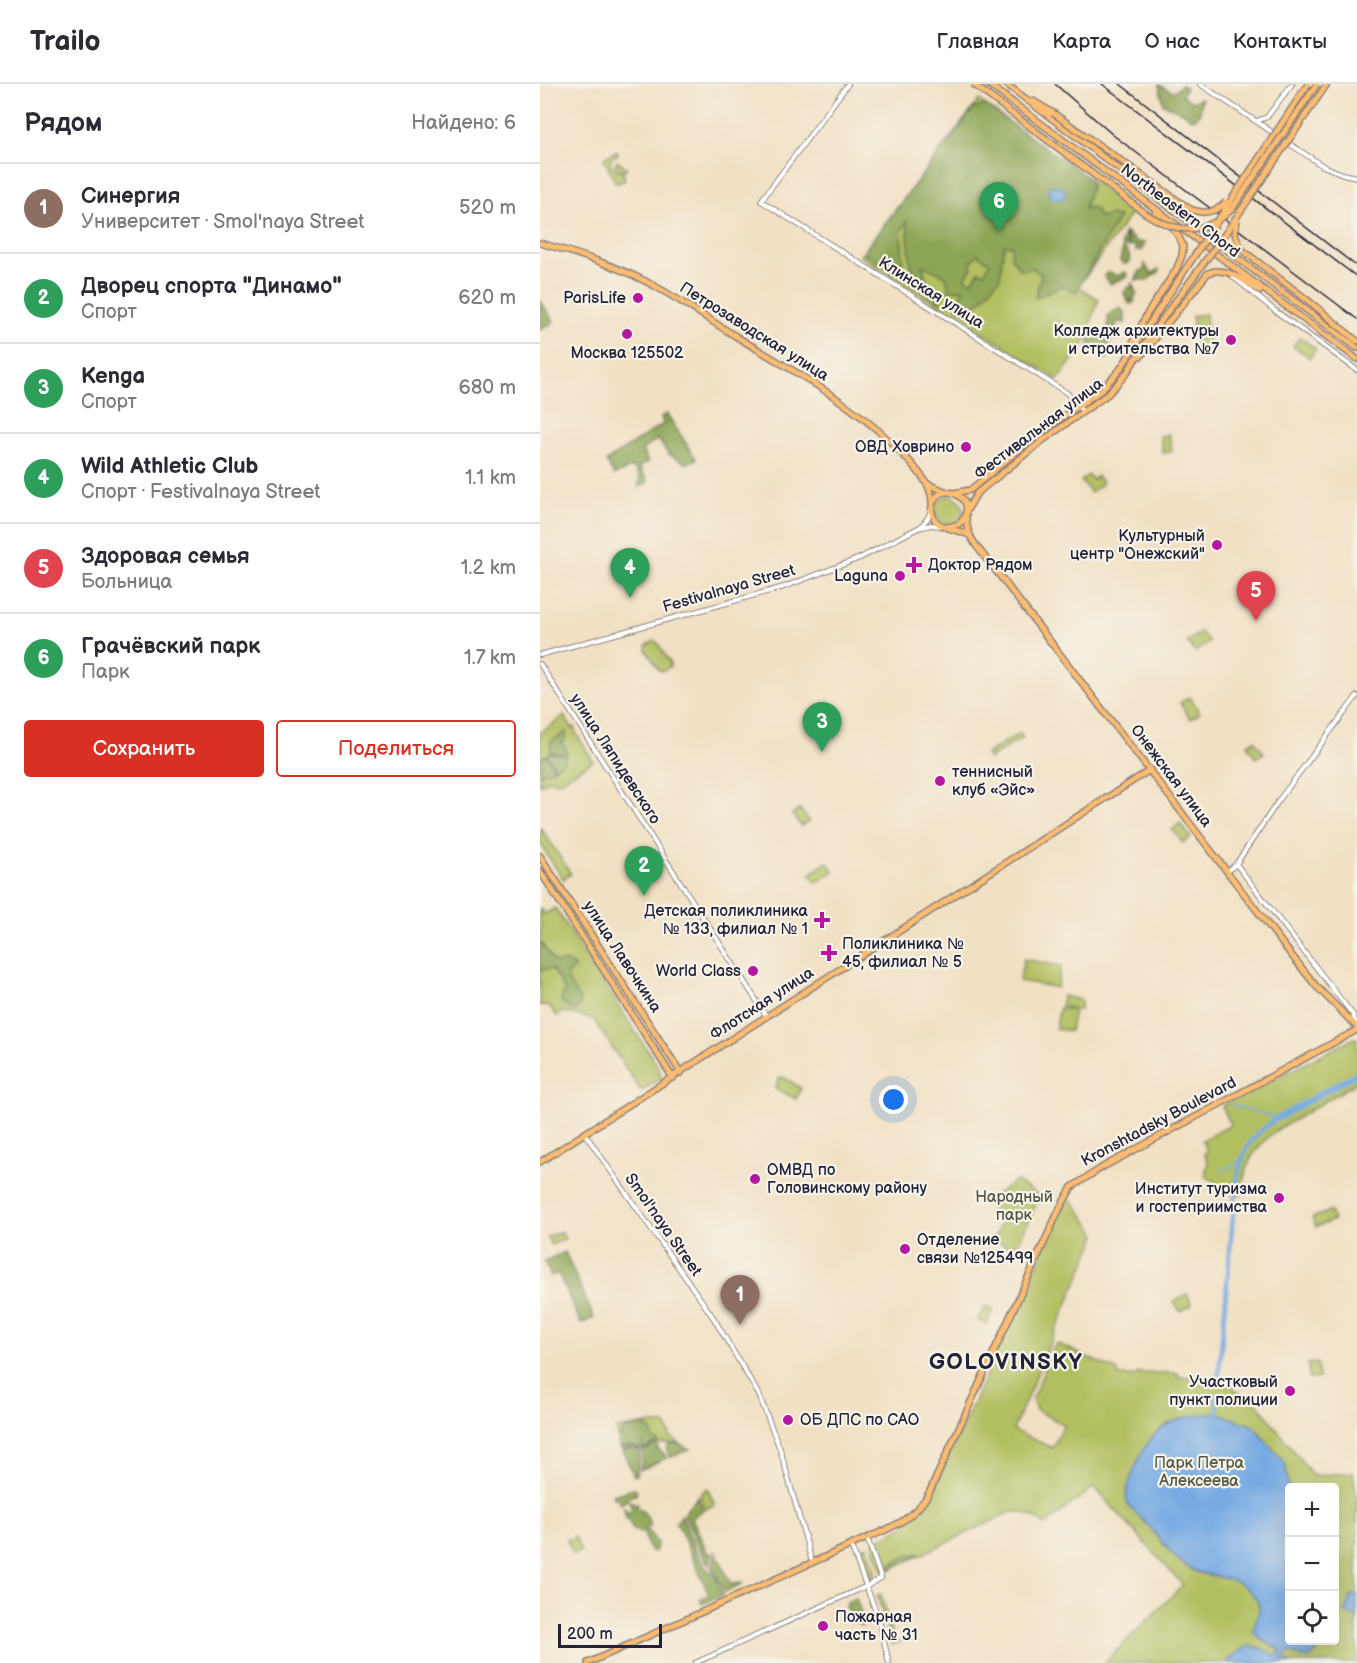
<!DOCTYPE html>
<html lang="ru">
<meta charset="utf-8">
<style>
:root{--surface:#fff;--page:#f2f2f3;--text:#2b2b33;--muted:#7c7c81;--line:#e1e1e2;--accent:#d93025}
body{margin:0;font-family:"Balsamiq Sans",sans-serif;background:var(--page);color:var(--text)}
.controls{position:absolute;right:18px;bottom:18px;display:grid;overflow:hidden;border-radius:6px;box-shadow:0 6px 24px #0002}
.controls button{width:54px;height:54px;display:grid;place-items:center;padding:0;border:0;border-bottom:2px solid var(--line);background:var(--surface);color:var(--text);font:30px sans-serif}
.scale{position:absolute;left:18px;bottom:15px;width:104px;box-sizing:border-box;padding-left:6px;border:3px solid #22223b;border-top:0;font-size:16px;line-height:21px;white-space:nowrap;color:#22223b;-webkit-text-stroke:4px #f7f3e8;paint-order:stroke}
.you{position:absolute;left:354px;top:1016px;width:21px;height:21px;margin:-15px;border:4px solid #fff;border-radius:50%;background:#1a73e8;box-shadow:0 0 0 9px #1a73e833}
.badge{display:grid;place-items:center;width:39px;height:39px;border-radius:50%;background:var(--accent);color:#fff;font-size:20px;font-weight:700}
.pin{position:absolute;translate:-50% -50px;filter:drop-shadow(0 2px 3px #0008)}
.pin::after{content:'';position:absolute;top:32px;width:21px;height:18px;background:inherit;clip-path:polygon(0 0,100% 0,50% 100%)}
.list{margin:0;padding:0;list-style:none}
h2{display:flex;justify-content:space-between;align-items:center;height:78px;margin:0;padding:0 24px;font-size:26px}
h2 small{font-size:20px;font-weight:400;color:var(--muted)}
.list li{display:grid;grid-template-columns:39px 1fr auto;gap:18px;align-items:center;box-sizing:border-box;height:90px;padding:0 24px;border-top:2px solid var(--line)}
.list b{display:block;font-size:22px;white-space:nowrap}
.list p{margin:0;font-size:20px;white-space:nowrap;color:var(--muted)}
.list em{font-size:20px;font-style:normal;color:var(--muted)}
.actions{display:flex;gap:12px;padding:18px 24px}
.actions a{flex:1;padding:14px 0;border:2px solid var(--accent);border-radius:6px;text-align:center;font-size:21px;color:var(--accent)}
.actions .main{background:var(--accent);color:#fff}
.icon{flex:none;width:33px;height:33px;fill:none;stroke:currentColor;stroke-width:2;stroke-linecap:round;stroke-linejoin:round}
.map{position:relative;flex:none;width:817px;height:1579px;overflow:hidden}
header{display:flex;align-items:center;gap:36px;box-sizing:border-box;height:84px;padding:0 30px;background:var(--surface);border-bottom:2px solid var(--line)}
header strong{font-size:28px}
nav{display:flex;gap:33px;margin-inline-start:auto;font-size:21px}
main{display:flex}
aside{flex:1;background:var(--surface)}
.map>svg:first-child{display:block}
.green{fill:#b2bf61;stroke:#6a704e;stroke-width:1.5;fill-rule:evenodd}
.forest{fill:#8da657;stroke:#586449;stroke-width:1.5;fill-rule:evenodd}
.water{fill:#77aae3;stroke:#4c668f;stroke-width:1.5}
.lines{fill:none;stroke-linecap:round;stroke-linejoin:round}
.stream{stroke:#77aae3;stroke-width:1.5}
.canal{stroke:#77aae3;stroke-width:4}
.river{stroke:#77aae3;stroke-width:6}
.minor-casing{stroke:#8a817f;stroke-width:6}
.major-casing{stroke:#8a817f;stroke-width:8}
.minor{stroke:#fff;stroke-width:4}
.major{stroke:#fdbc6f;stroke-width:5}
.rail{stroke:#22223b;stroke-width:1.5}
.major-bridge-casing{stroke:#8a817f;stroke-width:8;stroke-linecap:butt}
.major-bridge{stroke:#fdbc6f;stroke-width:5}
.poi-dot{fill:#b5179e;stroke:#f7f3e8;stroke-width:2}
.labels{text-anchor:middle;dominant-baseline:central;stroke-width:4.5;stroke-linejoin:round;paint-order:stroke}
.street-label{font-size:16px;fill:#22223b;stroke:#f7f3e8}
.poi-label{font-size:16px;fill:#22223b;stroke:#f7f3e8;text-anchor:end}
.park-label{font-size:16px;fill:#545948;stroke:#f7f3e8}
.district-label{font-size:22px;font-weight:bold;letter-spacing:1.5px;fill:#22223b;stroke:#f7f3e8}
</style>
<header>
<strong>Trailo</strong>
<nav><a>Главная</a><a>Карта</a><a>О нас</a><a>Контакты</a></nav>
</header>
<main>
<aside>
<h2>Рядом<small>Найдено: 6</small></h2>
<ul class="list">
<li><span class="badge" style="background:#8d6e63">1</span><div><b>Синергия</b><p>Университет · Smol'naya Street</p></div><em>520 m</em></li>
<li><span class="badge" style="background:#2e9e5b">2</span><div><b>Дворец спорта &quot;Динамо&quot;</b><p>Спорт</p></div><em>620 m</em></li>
<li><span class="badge" style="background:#2e9e5b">3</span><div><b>Kenga</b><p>Спорт</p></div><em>680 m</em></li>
<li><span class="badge" style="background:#2e9e5b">4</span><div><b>Wild Athletic Club</b><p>Спорт · Festivalnaya Street</p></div><em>1.1 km</em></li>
<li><span class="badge" style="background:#e0444e">5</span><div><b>Здоровая семья</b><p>Больница</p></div><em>1.2 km</em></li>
<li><span class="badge" style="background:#2e9e5b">6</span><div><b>Грачёвский парк</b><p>Парк</p></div><em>1.7 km</em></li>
</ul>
<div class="actions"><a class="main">Сохранить</a><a>Поделиться</a></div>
</aside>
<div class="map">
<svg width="817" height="1579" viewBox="0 0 817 1579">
<rect width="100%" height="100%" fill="#f7f3e8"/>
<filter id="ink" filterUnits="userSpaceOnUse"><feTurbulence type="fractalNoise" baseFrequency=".0167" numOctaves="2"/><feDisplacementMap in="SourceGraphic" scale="12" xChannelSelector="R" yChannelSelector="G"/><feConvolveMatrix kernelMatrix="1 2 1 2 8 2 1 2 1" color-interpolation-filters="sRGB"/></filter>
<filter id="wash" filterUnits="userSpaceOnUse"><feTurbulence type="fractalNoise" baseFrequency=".008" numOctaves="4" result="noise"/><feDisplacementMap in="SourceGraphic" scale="24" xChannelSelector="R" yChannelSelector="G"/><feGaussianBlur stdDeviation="1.35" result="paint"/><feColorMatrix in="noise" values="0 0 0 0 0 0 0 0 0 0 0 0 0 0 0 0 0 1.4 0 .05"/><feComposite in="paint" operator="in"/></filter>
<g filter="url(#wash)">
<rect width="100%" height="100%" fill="#f1e0c3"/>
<path class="green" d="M439,16L593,127L538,203L559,215L548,247L551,249L518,296L320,172Z
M76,67L78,70L72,74L70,79L74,86L83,88L74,82L77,77L87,84L83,89L85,96L79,99L75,98L64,76L65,73Z
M666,230L670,265L656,267L652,232Z
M760,253L776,265L770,274L753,262Z
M629,350L632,367L623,369L620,352Z
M548,391L553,396L557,392L563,399L551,409L541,397Z
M395 426a14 14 0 1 1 28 0a14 14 0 1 1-28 0Z
M661,548L669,558L655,568L647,558Z
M114,557L117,558L130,579V583L123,587L119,586L106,566V562Z
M650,613L660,629L650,635L640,619Z
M24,632L32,644L34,643L35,647L53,677L19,698L9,696L0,701V649Z
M480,649L483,654L449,675L446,670Z
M714,656L724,669L716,674L707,661Z
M260,725L269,737L261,742L252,730Z
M640,739L651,753L643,759L632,746Z
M1,744L31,790L23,795L0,760Z
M287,778L294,787L276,799L270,790Z
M15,824L119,984L121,994L101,1007L53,935L23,928L17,932L10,923L0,921V825L5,830Z
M484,875L521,882L517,904L479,897Z
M523,912L541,916L540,926L521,922Z
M519,924L534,926L530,947L516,945Z
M817,954V998L734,1048C711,1067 705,1081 701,1111L693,1110L665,1092L668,1077L664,1070L667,1067L662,1056L691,1041L682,1022L812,955Z
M243,993L261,1004L256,1015L235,1004L239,994Z
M476,1097L500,1112L475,1166L453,1155L461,1139L446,1117Z
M532,1116L557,1151L473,1346L512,1364L524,1341L496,1326L492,1315L516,1259L578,1287L579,1292H596L597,1289H638V1293H654L665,1299L669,1296L675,1300L694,1301V1306L717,1319L773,1392L813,1388L817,1415V1579H564L643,1501L554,1403L505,1441C494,1432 485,1427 471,1428L343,1489L333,1461L334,1458L362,1443L387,1420L524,1121L528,1117ZM750,1404H794V1556H750Z
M790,1127L794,1136L776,1143L772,1134Z
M21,1147L25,1155L11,1161L7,1153Z
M647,1210L652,1221L640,1227L634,1217Z
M445,1222L453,1226L447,1240L438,1236Z
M777,1279L779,1294L769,1295L768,1280Z
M108,1340H126L130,1352L139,1359L113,1360L103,1366L89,1363L82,1367L76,1345Z
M167,1404L175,1421L166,1425L160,1411Z
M35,1453L41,1467L33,1470L27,1456Z
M327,1462L335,1484V1493L331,1496L320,1465Z
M341,1510L354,1557L360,1558L352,1561L337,1511Z"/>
<path class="forest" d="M619,1L633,8L642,1L646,4L642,11L652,18L662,14L660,28L656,34L650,35L646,30L623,20Z
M445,21L550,95L551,104L544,125L551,123L555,124L560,134L570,131L579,133L536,208L521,202L495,214L501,191L493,184L480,186L471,173L472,162L464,161L460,194L429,230L417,223L423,205L409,207L406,192L382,181L387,198L401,219L375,199L370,176L367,137L361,148L363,176L355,188L323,169L433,25ZM437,170L450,179L444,189L439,187L432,198L425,194L432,183L430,180Z
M585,148L597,158L605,159L601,167L598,165L596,167L595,161L589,163Z
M584,150L588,162H584V164C588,168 591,172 589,179L584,180L580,177L583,164L581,160Z
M605,180L611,190L619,185V188L607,196H595L600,187L604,186Z
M568,188L577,192L585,188L588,192L570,200L564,192Z
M592,199L597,211L590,216H595L592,220H589L584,209L588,203L593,205L591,200Z
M0,216L14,238L0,246Z
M580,224L585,229V239L576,238L577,255H572L569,260L566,259L569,273L565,275L558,269V264H552L549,262V256L557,246L571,247L568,245V231Z
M127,330L156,375L147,380L128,370L118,355L102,366L108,378L99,383L108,398L98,403L100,394L93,383L74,391L66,377L123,340L121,333Z
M26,648L25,655L21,660L26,664L27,670L10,668L11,662L10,658Z
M9,669L27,672L24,677L15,684L7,671Z
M6,671L14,685L0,690V674Z
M0,857L13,876L17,879L25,877L33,881L34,885L30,888L27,896L41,917L37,925L33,926L22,919L21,915L25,907C23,904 13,886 12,885L0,886Z
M25,1168L54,1234L41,1240L18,1189L11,1192L4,1177Z
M107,1341L106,1344L111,1346L113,1355L118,1357L117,1360H113L103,1366L104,1358L102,1365L89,1362L80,1364L78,1357L84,1345Z
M129,1360H138L150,1365L129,1374L127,1365Z
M113,1362H118V1366L124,1369L126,1374L100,1386L104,1367Z
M89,1364L101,1367L96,1391L94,1392L83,1367Z
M95,1404L97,1407L96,1411L91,1412L81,1420L78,1413L74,1414L73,1411Z
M158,1412L163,1426L152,1434L168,1470L173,1469L169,1481L162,1470L144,1429Z
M89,1417L98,1420L96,1423C105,1427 108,1433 110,1442L106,1444L117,1459L116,1467L112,1468L107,1462L104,1449L93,1446L88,1435H86L84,1424L90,1429L92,1425Z
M142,1431L158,1471L167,1485L176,1493L183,1511L162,1520L160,1515L169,1511L138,1441L135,1440Z
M176,1468L191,1500L203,1499L185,1508L177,1492L172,1485Z
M378,1469L379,1471L350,1485V1481L365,1472Z
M316,1514L325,1540L321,1542L316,1539L306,1523L308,1517Z"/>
<path class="water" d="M511,102H521L527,109C524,116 516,116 510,115V109L507,105Z
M677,1329L713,1342L745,1379L750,1412V1556L783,1557C772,1577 771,1576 749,1568H747L744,1575L751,1579H686C709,1557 710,1559 738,1572L741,1566L722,1556L713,1547C716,1536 724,1523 715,1513C694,1488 677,1497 653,1486C632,1475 621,1455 605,1438C600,1432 593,1428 589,1422C583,1412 589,1401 592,1391C609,1345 628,1332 677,1329Z
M814,1511H817V1534L805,1528L811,1512Z"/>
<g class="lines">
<path class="stream" d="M692,1021L738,1034
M730,1032L733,1037
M681,1087L701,1076"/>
<path class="canal" d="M678,1298L696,1100C703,1065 707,1054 738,1034
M677,1312L678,1332"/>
<path class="river" d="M738,1034L817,989"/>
</g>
</g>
<g filter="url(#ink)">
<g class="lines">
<g class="minor-casing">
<path id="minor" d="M308,0L221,117L527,309L543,328
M660,0L783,82L803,90L817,93
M717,37L727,33L752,0
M692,192L734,226L817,286
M381,442L388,434L391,426
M0,571L244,503L320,474L378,444L391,441L401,442
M0,580L227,933
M696,780L813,931L817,941
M687,788L696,780L739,716L817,612
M45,1050L173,1233L219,1311L240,1365L272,1478
M311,1462L339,1536L349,1579
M155,1579L327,1502L341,1494L327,1454"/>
</g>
<g class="major-casing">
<path id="major" d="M448,0L817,275
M466,0L817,264
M493,17L513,29
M774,19L787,0
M0,159C36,169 74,181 107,198C138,214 168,235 197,253C258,290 323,324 370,378C382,392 393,403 392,422
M775,222L817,257
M588,268L607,230L636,186L642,172L643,162L639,153L631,142L615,129
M601,272L668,189C686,181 705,198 720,207
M388,400L407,408
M414,409L430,406L497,351L560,307L579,287L606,245
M426,428L437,409L502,357L568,310L586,290L612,249
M426,431C426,454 439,465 453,483L745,863L776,902L817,943
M408,443L419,440C444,416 399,393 392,421C391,428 393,435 398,439C405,445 419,446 429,451
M0,772L141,989
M0,787L133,994
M0,1078L610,686
M48,1579L327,1454C353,1443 376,1434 390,1407L520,1124L532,1103L563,1083L817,946"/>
</g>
<use href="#minor" class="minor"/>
<use href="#major" class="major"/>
<path class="rail" d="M515,0L573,51L817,235
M562,0L817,193
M580,0L815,181"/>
<g class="major-bridge-casing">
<path id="major-bridge" d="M433,0L605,129C635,149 665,152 692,125L777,0
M513,29L650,125C664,131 675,129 686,118
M697,136L695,150L701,165L775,222
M606,245L768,0
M612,249L683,153L774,19"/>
</g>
<use href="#major-bridge" class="major-bridge"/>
</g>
</g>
<g class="poi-dot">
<circle cx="98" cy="214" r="6"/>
<circle cx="87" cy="250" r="6"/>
<circle cx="691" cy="256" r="6"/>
<circle cx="426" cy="363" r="6"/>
<circle cx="677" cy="461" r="6"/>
<path d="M371 472h6v6h6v6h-6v6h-6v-6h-6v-6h6z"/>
<circle cx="360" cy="492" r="6"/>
<circle cx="400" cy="697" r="6"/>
<path d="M279 827h6v6h6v6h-6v6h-6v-6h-6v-6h6z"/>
<path d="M286 860h6v6h6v6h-6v6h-6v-6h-6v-6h6z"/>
<circle cx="213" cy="887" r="6"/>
<circle cx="215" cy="1095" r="6"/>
<circle cx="739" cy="1114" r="6"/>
<circle cx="365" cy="1165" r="6"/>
<circle cx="750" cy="1307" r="6"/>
<circle cx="248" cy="1336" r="6"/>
<circle cx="283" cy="1542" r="6"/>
</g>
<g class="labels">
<g class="street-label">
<text transform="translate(640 127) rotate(37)">Northeastern Chord</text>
<text transform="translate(391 209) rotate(32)">Клинская улица</text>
<text transform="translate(214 248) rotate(32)">Петрозаводская улица</text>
<text transform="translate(499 345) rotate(-37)">Фестивальная улица</text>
<text transform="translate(189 505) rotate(-16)">Festivalnaya Street</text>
<text transform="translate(75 675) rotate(57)">улица Ляпидевского</text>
<text transform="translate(631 692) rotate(53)">Онежская улица</text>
<text transform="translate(82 873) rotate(57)">улица Лавочкина</text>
<text transform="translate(222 920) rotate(-33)">Флотская улица</text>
<text transform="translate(619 1038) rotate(-28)">Kronshtadsky Boulevard</text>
<text transform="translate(123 1141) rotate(55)">Smol'naya Street</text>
</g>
<g class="poi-label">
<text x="86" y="214">ParisLife</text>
<text x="679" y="247">Колледж архитектуры<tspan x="679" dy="18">и строительства №7</tspan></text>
<text x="87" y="269" text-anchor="middle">Москва 125502</text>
<text x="414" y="363">ОВД Ховрино</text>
<text x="665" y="452">Культурный<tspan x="665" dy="18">центр "Онежский"</tspan></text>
<text x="388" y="481" text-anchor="start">Доктор Рядом</text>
<text x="348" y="492">Laguna</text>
<text x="412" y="688" text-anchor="start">теннисный<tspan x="412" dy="18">клуб «Эйс»</tspan></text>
<text x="268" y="827">Детская поликлиника<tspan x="268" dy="18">№ 133, филиал № 1</tspan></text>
<text x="302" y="860" text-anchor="start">Поликлиника №<tspan x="302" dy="18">45, филиал № 5</tspan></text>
<text x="201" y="887">World Class</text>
<text x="227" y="1086" text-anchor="start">ОМВД по<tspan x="227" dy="18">Головинскому району</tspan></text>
<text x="727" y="1105">Институт туризма<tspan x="727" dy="18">и гостеприимства</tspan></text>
<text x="377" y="1156" text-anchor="start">Отделение<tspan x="377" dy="18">связи №125499</tspan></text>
<text x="738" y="1298">Участковый<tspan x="738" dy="18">пункт полиции</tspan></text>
<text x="260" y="1336" text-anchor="start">ОБ ДПС по САО</text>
<text x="295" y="1533" text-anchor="start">Пожарная<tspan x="295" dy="18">часть № 31</tspan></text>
</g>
<g class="park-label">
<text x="474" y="1113">Народный<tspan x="474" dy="18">парк</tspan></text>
<text x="659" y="1379">Парк Петра<tspan x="659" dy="18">Алексеева</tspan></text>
</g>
<g class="district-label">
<text x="466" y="1278">GOLOVINSKY</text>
</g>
</g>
</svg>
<div class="controls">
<button>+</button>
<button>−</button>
<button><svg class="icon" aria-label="locate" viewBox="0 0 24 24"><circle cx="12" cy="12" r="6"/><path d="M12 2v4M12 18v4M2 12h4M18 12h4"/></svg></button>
</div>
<div class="scale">200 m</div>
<div class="you"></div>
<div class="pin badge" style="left:200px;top:1241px;background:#8d6e63">1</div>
<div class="pin badge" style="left:104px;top:812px;background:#2e9e5b">2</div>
<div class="pin badge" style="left:282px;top:668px;background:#2e9e5b">3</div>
<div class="pin badge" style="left:90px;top:514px;background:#2e9e5b">4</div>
<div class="pin badge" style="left:716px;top:537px;background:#e0444e">5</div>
<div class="pin badge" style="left:459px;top:148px;background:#2e9e5b">6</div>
</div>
</main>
